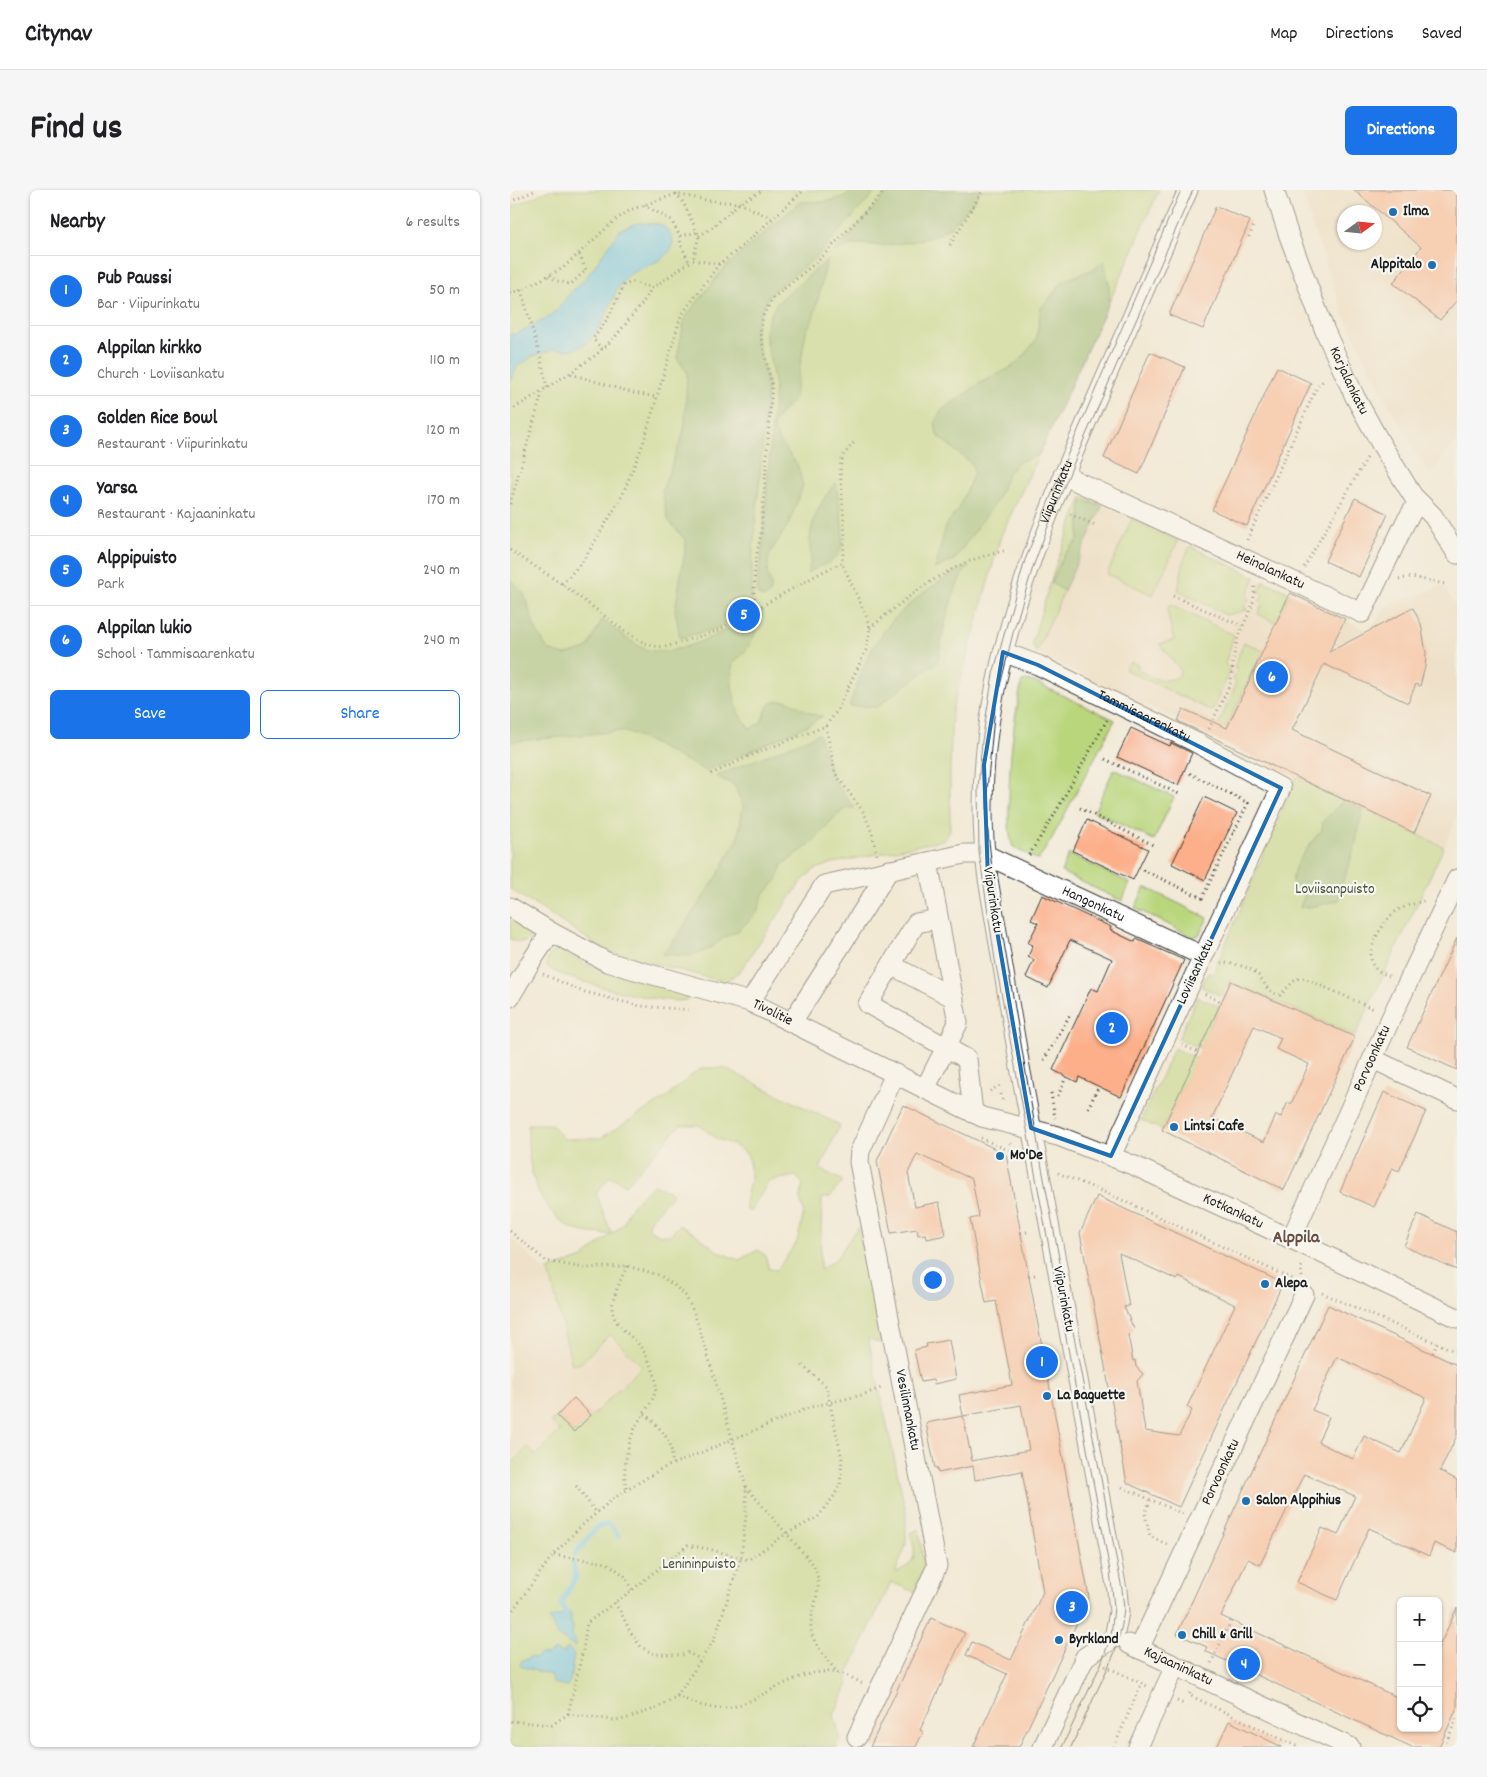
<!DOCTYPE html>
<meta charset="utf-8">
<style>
:root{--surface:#fff;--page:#f6f6f6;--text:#202124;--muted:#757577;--line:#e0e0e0;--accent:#1a73e8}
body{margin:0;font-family:Dekko,sans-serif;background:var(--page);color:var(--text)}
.controls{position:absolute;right:15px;bottom:15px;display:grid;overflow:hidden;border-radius:8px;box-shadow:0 1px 4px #0004}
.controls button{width:45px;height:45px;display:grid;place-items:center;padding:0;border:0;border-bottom:1px solid var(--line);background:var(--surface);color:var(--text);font:25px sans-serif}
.compass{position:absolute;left:827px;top:15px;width:45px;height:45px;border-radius:50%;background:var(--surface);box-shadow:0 1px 4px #0004;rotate:75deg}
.you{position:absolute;left:422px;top:1089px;width:18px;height:18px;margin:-12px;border:4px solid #fff;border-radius:50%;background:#1a73e8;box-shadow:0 0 0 8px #1a73e833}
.badge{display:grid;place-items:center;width:32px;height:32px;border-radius:50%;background:var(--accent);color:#fff;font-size:16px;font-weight:700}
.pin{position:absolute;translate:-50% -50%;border:2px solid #fff;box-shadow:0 1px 5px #0006}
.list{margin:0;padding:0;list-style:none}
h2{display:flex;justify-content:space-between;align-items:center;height:65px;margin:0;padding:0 20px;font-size:21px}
h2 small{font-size:16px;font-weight:400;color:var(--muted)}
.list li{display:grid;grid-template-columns:32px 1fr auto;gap:15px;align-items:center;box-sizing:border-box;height:70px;padding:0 20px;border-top:1px solid var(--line)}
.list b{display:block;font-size:19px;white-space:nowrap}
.list p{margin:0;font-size:16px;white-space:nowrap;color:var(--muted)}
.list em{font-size:16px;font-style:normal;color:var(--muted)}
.actions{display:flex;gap:10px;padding:15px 20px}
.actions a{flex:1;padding:11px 0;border:1px solid var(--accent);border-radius:8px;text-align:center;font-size:18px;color:var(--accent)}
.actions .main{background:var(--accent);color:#fff}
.icon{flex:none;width:28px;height:28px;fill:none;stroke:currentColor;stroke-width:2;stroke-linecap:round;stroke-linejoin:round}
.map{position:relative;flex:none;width:947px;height:1557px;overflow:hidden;border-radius:8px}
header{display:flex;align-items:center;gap:30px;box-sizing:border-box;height:70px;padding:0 25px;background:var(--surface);border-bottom:1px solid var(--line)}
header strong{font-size:24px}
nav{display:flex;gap:28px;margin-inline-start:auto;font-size:18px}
.intro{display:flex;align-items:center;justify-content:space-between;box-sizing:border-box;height:120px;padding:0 30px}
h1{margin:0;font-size:35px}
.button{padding:12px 22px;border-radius:8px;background:var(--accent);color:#fff;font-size:18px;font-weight:700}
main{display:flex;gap:30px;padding:0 30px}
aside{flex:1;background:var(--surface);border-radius:8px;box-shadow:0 1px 4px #0004}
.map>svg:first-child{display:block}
.built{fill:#ebd8ba;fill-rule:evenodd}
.green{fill:#bad67c;stroke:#6b794c;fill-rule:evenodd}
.forest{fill:#93b76c;stroke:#586a44}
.water{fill:#65c3e4;stroke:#407080}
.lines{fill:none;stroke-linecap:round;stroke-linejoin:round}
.stream{stroke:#65c3e4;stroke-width:5.5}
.building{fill:#fcaf89;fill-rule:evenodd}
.minor-casing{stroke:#3c3b38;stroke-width:21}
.path{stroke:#3c3b38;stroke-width:3;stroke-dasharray:1 4;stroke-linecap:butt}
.minor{stroke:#fff;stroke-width:19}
.tram{stroke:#1c1c1c;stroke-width:1}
.marked{fill:none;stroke:#1f6fb2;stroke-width:4;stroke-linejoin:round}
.poi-dot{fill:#1f6fb2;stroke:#f6f6f2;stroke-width:2}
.labels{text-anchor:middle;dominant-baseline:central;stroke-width:4.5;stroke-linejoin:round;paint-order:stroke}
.poi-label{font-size:15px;font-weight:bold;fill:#1c1c1c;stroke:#f6f6f2;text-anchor:start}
.street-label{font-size:15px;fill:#1c1c1c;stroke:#f6f6f2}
.park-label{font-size:15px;fill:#4b5439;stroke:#f6f6f2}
.quarter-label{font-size:18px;font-weight:bold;fill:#6a4f42;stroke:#f6f6f2}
</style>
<header>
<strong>Citynav</strong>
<nav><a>Map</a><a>Directions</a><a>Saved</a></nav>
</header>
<div class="intro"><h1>Find us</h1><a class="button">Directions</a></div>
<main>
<aside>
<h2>Nearby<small>6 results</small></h2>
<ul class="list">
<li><span class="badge">1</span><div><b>Pub Paussi</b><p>Bar · Viipurinkatu</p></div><em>50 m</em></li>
<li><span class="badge">2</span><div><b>Alppilan kirkko</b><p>Church · Loviisankatu</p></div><em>110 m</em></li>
<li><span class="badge">3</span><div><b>Golden Rice Bowl</b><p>Restaurant · Viipurinkatu</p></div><em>120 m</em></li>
<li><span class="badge">4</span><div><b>Yarsa</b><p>Restaurant · Kajaaninkatu</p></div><em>170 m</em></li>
<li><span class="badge">5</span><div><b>Alppipuisto</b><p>Park</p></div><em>240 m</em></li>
<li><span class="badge">6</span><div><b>Alppilan lukio</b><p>School · Tammisaarenkatu</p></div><em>240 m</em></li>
</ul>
<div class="actions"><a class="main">Save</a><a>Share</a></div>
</aside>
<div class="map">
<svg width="947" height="1557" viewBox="0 0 947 1557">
<rect width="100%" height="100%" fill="#f6f6f2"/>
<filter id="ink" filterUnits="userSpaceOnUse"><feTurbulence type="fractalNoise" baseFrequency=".02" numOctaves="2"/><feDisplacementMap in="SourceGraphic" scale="10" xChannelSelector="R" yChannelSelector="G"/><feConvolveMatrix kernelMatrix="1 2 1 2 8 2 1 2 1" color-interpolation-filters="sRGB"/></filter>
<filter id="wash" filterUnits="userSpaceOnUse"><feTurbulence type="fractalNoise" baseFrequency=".0096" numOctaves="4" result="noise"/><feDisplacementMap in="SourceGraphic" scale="20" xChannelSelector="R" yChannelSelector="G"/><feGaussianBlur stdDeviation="1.12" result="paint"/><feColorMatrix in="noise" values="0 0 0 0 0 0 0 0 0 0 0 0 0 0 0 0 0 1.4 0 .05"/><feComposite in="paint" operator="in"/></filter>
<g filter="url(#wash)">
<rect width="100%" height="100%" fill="#f2e9d6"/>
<path class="built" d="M791,0H947V251L919,286L881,219L852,164L832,120L805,43ZM834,22H864V52H834Z
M593,315L859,441L875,416L933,396L947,418V628L934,657L526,463Z
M0,1046L132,1176L84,1223L0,1312Z"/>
<path class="green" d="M39,0H649L620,67L491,346L442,520L440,581V640L434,650L319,674L304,680L291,692L230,781L215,792L97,761L0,699V18Z
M572,307L593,315L572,311L568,350L554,365L542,392L554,401L526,463L522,453L546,374Z
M622,329L668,351L643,405L597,384Z
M680,356L745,387L737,406L739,408L734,418L737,419V420L716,425L668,400L674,370Z
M754,391L780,403L766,433L748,424L752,414L750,412L753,404L749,402Z
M660,415L724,445L715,474L720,480L702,521L616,480V476L621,472L628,475V479C640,489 654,494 669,486L670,479L649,454L664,450L657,421Z
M734,452L753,461L710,551L703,546L723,502L726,491L723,490L727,480L724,478Z
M515,490L524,492L605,530L541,650L528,670L503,657C498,644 499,629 499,615C499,573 503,533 512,492Z
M604,579L664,607L644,650L584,622Z
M786,587L934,657L845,846L721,791H719L712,806L691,797L698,783L703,784Z
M559,664L620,693L612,711L551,682Z
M635,697L698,728L689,745L683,747L625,718Z
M0,725L22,741V745L16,752H9L0,749Z
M49,759L54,760L76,775L181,806C179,808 178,810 175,810C159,816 42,788 36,775C38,766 42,762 49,759Z
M687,807L709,816L691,858L668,849Z
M664,858L686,868L652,940L631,930Z
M192,878H214L330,935L310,979L333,991L320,1007L312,1008L310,1080L326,1069L348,1037L372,1154L358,1148L396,1322V1355L385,1383C407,1373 407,1364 400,1343L409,1339L414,1377L404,1402L381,1392L338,1484V1494L324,1525L331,1550L326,1552L327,1557H0V1275L18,1257L26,1265L50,1241L41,1232L47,1226L65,1243L132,1176L100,1144L71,1173L62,1175L40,1084L37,1080L73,1068L101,1044C89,1044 75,1043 63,1039C58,1037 54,1033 50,1030C21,1004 17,971 18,934H41L54,949L91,948L157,907L175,890ZM170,935H189L207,949L224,955L238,965L241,986L235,1012L236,1020L240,1022L259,991L286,986L293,994L290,1009L294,1022L287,1052L267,1080L259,1079L255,1065L248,1060L229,1070L209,1062L184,1043L169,1035L160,1045H151L140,1040L138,1033L163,1003L144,995L131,1006L118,1021L114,1033L102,1044L86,1004L100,986L116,995Z"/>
<path class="forest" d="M343,0H367L306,67L260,104L249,125L245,143L258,196L242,372V418L205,439L170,448L165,420L174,367L176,351L158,330L152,301L173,244L175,233L177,182L167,168L175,128L214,78L290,12C308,12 329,13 343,0Z
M377,0H470L465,10L441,36L428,45L401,52L369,56L356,54L340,55L324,62L371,10Z
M317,70L304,126L296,142L284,210L270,224L263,237L269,250L288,276L293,296L279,333L259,365L257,384L261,394V403L253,408L248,405L247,391L251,371L265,196L255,143L259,128L266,114Z
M594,71L599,94V112L529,265L509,272L498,283L487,310L444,370L425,379L436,335L449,318L464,283L463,275L427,245L425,231L432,220L470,193L500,178L511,169L526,150L531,118L555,90L584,79Z
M326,293C328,310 338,351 328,365C322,373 306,378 297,383C304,368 299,363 300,349C302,327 312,309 326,293Z
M572,311L593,315L554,401L541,393L554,365L568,350Z
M459,375C441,397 432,443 428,471L367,517L339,516C347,495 354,472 366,453C387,419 423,393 459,375Z
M0,389L14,404L25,438L38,460L55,465L77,459L92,430C102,437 128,458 138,460C168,469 226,435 253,420L251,431L239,457L222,475V497L228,523L240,539L251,532L258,516C261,514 265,511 268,511C284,507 297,527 313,526L296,536L196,581L124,544L110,541L0,552Z
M309,544L323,590L345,618H336L321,631L302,653L272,675L267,690L253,705L247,723L228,741L215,747L195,761L179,766L152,764L160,756L207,687L216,669L228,649L233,616L224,595L206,586Z
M834,610L853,619L845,656L831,698L829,710L801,717H790L794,707L791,698H785L782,692C783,688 783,684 784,680C787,672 805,646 812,640L813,631Z"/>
<path class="water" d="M127,33L150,34L159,41L163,51L161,60L152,69L118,85L107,99L94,129L79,152L62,160L45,159L23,166L7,177L0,193V144H5L36,129L48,119L60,103L76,88L110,40Z
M57,1421L61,1423V1433L63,1436L62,1447L65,1449V1457L47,1445L40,1430V1428L56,1424Z
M58,1458L64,1464L60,1491L57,1496L43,1493L40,1485L10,1476L12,1470L18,1469L20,1466L25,1468L30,1464L37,1465L45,1460L54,1463L56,1459Z"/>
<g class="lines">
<path class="stream" d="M65,1365L87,1337L98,1334L104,1339L109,1347
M56,1424L51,1413L66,1387L63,1373"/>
</g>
<g id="blocks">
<path class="building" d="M844,0H947V110L930,130L883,93L911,57Z
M706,16L740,31L693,139L659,125Z
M640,162L675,177L629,284L594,268Z
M767,177L801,193L737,336L702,320Z
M845,308L878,324L849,387L815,371Z
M780,403L835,429L819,462L903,418L911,434L916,463L915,477L910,496L906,494L898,513L814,474L782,540L921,606L904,643L668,531L673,519L717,538Z
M621,538L660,556L661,553L682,563L668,595L607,567Z
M694,607L727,623L695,690L662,674Z
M577,630L638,659L623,690L563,661Z
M532,705L601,737L600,740L625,752L626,749L674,770L611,907L569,887L567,892L543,880L581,798L588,801L602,769L560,750L538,798L516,787L524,770L518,767L523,755L518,753L528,733L521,730Z
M947,748V880L897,857Z
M721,791L845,847L774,1000L652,940ZM744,836L771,848L766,859L799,874L781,914L778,912L771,927L766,925L754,952L702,928Z
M874,902L916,921L889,981L882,978L864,1017L830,1002Z
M393,915L496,964L579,1407L509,1557H463L497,1484L456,1465L462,1452L501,1470L533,1402L512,1281L465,1290L463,1276L428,1283L427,1278H425L416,1233L453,1226L449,1205L502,1195L486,1111L476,1113L460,1029L469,1027L462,989L407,964L398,983L405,1017L429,1012L436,1045L417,1049L416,1044L408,1045L407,1039L381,1043L367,971ZM511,1215L519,1260L462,1271L453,1226Z
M587,1006L773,1093L669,1317L617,1293L570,1043ZM609,1063L667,1090L669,1087L725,1115L677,1217L682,1220L669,1246L635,1241L627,1191L633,1184L626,1177L625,1170L623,1171L618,1145L624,1139L614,1117L619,1116Z
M908,1024L947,1042V1080L894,1056Z
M818,1115L947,1175V1245L930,1281L947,1290V1363L924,1353L919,1366L859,1338L827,1410L787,1392L812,1338L828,1345L845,1306L794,1284L750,1375L738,1369L711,1426L891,1509V1538H928V1459L947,1418V1518L929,1557H902L695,1461L697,1457L667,1444ZM827,1167L916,1208L891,1263L854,1246L843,1269L808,1252L819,1227L802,1220Z
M439,1150L446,1189L424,1194L423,1190L411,1192L404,1160L417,1157L416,1154Z
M64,1208L81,1225L64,1242L47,1226Z
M421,1428L455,1443L410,1540L413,1542L406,1557H360Z
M719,1531L772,1557H707Z"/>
</g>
</g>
<g filter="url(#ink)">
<use href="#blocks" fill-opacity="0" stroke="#3c3b38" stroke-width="1"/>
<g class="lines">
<g class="minor-casing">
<g id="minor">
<path id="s1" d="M764,0L779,46L815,141L845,207L871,254L903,306L923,326L947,364"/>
<path id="s2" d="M553,285L852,423L895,333L908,312"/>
<path id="s3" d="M493,462L528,475L685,552L771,598L601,966"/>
<path id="s4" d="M0,717L41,742L97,772L240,812L472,927L548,946L625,976L809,1062L947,1128"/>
<path d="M428,729L406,733L358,814L457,869L463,923"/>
<path d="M381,775L444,808"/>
<path d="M0,807L20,773L41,742"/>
<path id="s5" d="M240,812L314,695L454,664H474L693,766"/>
<path d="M282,832L379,680"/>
<path d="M863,869L947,909"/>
<path d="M415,899L448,833L418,672"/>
<path id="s6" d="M781,1049L881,828L947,689"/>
<path id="s7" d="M604,1448L609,1422L607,1400L510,877L478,689C454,524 518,367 582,219C614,146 646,73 678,0"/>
<path id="s8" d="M619,1454L840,1557"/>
<path id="s9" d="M629,1459L794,1105"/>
<path d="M347,1547L427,1376L349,972L350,961L385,884"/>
<path d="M533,1557L575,1467L604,1448"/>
<path d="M628,1557L665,1476"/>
</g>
</g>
<path class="path" d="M170,0L166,4L173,12L189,46L183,70
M0,12L26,0
M134,15L161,30L170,46L188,42
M170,46L171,55L179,72
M189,46L204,36L229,13L253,0
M739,47L744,35
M440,55L473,0
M39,86L47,91L61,94L76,80L69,64
M11,100L31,169L37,198
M0,103L11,100L53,78L104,31L120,20L166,4L201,11L229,13L261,28
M92,159L83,149L98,128L114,95L123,92L142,98
M61,184L123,203L148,207
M0,221L60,183L86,165L105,147L131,115L142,98L183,70L209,74L229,59L294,0
M0,314L33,200
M560,324L585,335
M737,350L807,197L813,191
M0,360L52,394L113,440L134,453L144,456L155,457L207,441L314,381L332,373L335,347L330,277L333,266L346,250
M794,377L858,266
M889,389L901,387L935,394
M52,394L73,371L111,308L133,254L171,126L209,74
M663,406L732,436
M249,417L245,409L244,402L245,374L251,343L262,196L250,143L253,126L263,108L309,70L370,6L374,0
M360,438C388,415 419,389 453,374C467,367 483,364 497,360
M316,536L325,583L354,623L362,643L367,665
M699,539L721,492L724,465L728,447L743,414L745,394
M595,569L669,604
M201,584L244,564L316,536L327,521L356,460L360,438L357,428L332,373
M570,618L645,656
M718,640L724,643
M519,665L543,627L597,530
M633,680L692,708L738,613L679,583
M711,773C721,772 739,777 746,783C757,793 754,801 770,805L786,789L794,788L864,819
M33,784L71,801L130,816L182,820
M879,786C875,784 868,782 865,778C852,764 874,728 888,720C895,716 906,713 914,711
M695,804L711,812
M672,855L688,862
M534,870L561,823
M480,901L490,895
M541,903L545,928
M491,904L493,913
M548,906L556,887
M578,918L589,896
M471,948L502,962
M500,953L504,968L509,970
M548,983L599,1004L784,1090
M0,1041L36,1071L74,1078L117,1076L149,1085L164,1095L175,1105L184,1123L197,1162L236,1297V1325L231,1368L204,1450L167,1506L147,1518L115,1529L104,1530L58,1524L42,1535L0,1531
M511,1043L517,1042
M117,1076C112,1087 102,1108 102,1119C104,1136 120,1144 129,1155C137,1165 147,1184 146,1197C144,1213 134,1221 127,1234C118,1250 111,1283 117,1300
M519,1086L525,1085
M792,1087L791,1078L793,1074
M812,1103L947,1162
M923,1163L927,1153
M135,1224C143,1231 156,1244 160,1254C162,1260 161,1266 163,1274
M66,1296L86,1322
M236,1297L302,1373C317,1399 300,1413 301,1439C302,1453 319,1472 328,1483
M612,1297L673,1324
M640,1310L635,1324L640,1346L658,1355
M44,1365L97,1373L114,1385L122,1400
M104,1413L110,1421L121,1443L131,1457L144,1464L172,1465L178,1463L190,1469
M0,1424L43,1365L70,1337L104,1308L151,1279L301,1217L352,1205L374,1197
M701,1473L721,1431
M595,1476L637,1496
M680,1503L679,1505L788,1557
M167,1506C182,1512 199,1520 215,1518C226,1517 238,1512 248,1507C272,1495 300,1477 328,1483C336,1484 345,1490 352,1493
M667,1511L674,1514
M58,1524L73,1460L77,1433L122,1400L178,1355L199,1359L238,1370L276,1344L308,1327L324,1306L330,1295L332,1269L316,1196L292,1175
M604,1557L631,1494
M934,1557L947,1528"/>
<use href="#minor" class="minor"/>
<path class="tram" d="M552,1557L591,1474L601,1446L604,1417L600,1381L485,770L469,662L468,599L472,551L483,484L515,370L557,266L671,0
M561,1557L605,1462L612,1435L614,1418L612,1399L532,978L483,688L477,633V600L485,516L503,443L523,377L537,339L565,270L683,0"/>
</g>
</g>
<path d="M0 0H947V1557H0ZM493,462L528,475L771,598L601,966L521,938L478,689L474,575Z" fill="#f2e9d6" fill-opacity=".55" fill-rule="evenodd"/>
<path class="marked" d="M493,462L528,475L771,598L601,966L521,938L478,689L474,575Z"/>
<g class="poi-dot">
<circle cx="883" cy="22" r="5"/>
<circle cx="922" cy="75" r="5"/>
<circle cx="664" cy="937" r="5"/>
<circle cx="490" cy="966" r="5"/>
<circle cx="755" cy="1094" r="5"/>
<circle cx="537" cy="1206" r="5"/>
<circle cx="736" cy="1311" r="5"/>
<circle cx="672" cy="1445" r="5"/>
<circle cx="549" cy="1450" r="5"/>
</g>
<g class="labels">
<g class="poi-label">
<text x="893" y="22">Ilma</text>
<text x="912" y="75" text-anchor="end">Alppitalo</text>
<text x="674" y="937">Lintsi Cafe</text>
<text x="500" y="966">Mo'De</text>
<text x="765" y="1094">Alepa</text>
<text x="547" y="1206">La Baguette</text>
<text x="746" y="1311">Salon Alppihius</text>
<text x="682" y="1445">Chill &amp; Grill</text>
<text x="559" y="1450">Byrkland</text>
</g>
<g class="street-label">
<text stroke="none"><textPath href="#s1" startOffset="205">Karjalankatu</textPath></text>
<text stroke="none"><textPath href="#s7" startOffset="1169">Viipurinkatu</textPath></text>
<text stroke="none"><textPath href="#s2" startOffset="228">Heinolankatu</textPath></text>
<text stroke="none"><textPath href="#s3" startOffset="155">Tammisaarenkatu</textPath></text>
<text transform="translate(482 710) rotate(81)">Viipurinkatu</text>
<text stroke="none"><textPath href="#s5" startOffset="422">Hangonkatu</textPath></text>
<text transform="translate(686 782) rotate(-65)">Loviisankatu</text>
<text stroke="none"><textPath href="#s4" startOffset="285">Tivolitie</textPath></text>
<text stroke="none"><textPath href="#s6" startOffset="198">Porvoonkatu</textPath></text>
<text stroke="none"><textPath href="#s4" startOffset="788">Kotkankatu</textPath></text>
<text transform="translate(553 1109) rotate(79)">Viipurinkatu</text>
<text transform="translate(397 1220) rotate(79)">Vesilinnankatu</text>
<text stroke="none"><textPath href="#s9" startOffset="195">Porvoonkatu</textPath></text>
<text stroke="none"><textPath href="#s8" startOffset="54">Kajaaninkatu</textPath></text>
</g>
<g class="park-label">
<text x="825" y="700">Loviisanpuisto</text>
<text x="189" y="1375">Lenininpuisto</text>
</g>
<g class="quarter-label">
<text x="786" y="1048">Alppila</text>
</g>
</g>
</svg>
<div class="controls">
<button>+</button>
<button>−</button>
<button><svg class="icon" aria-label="locate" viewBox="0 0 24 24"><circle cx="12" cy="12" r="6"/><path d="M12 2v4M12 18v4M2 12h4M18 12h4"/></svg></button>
</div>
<svg class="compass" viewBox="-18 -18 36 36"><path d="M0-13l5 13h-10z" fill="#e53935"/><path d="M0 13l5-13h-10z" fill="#757577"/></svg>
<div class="you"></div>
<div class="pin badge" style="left:532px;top:1172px">1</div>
<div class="pin badge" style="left:602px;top:838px">2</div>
<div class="pin badge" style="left:562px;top:1417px">3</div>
<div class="pin badge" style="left:734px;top:1474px">4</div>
<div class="pin badge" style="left:234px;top:425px">5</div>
<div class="pin badge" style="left:762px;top:487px">6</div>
</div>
</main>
